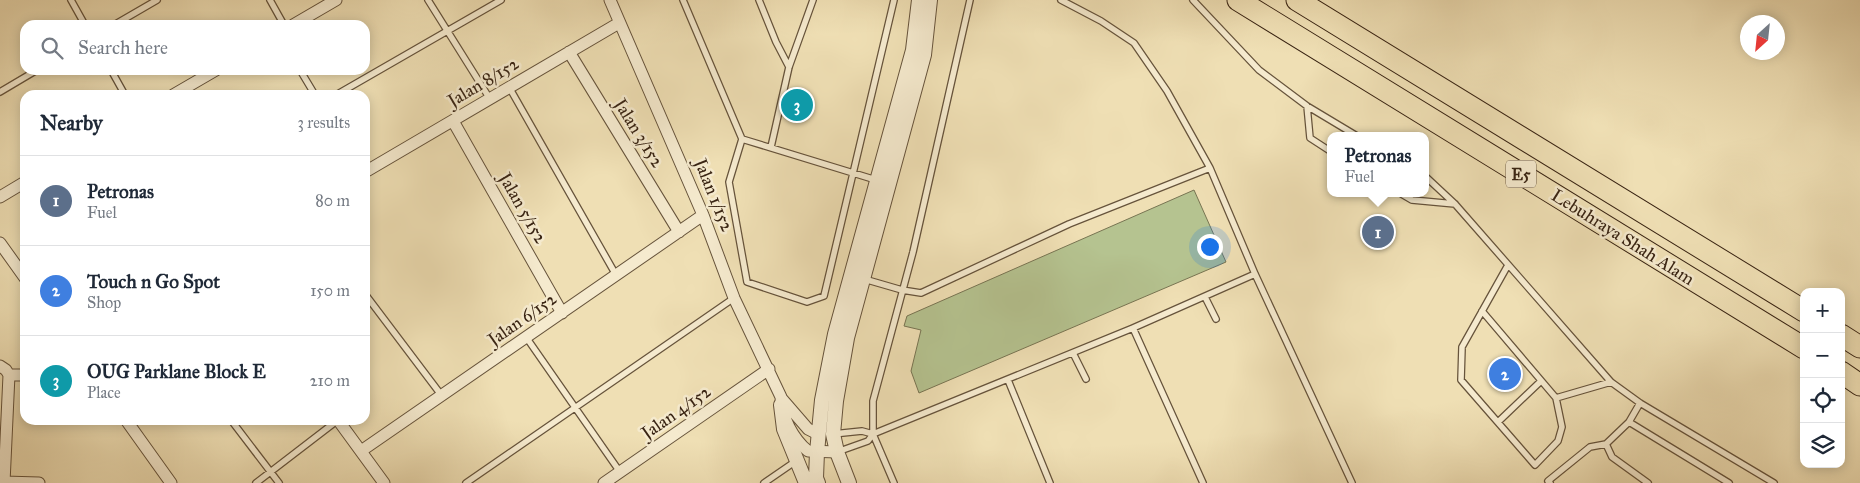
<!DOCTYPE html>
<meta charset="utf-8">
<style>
:root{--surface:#fff;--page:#f6f6f7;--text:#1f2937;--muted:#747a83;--line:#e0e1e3;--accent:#1a73e8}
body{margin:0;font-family:"IM FELL Great Primer",serif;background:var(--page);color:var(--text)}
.controls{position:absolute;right:15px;bottom:15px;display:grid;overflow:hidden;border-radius:10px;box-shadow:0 2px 12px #0003}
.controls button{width:45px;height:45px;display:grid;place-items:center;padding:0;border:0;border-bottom:1px solid var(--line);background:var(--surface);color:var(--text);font:25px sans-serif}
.compass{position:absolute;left:1740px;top:15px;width:45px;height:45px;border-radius:50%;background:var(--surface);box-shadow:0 2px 12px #0003;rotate:207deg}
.you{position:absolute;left:1209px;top:246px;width:18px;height:18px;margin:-12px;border:4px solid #fff;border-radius:50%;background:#1a73e8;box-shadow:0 0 0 8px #1a73e833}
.badge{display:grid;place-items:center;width:32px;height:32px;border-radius:50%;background:var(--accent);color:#fff;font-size:16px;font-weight:700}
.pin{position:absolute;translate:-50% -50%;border:2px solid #fff;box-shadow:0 1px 5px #0006}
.popup{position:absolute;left:1327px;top:132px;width:102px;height:65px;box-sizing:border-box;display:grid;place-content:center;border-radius:10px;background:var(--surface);filter:drop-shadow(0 1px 4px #0005);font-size:16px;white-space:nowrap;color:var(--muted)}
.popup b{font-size:19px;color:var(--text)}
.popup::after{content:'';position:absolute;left:50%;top:100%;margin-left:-10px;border:10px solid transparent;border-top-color:var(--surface)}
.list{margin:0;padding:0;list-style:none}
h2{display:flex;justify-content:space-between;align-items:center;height:65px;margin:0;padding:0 20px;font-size:21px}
h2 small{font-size:16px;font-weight:400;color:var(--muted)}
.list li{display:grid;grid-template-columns:32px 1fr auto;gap:15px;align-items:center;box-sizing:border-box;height:90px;padding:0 20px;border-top:1px solid var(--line)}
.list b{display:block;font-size:19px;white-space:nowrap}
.list p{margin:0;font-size:16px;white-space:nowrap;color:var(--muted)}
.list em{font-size:16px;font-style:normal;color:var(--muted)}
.icon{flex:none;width:28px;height:28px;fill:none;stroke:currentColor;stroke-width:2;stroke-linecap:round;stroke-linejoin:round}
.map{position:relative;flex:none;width:1860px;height:483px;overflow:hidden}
.search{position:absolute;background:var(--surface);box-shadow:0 2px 12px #0003;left:20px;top:20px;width:350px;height:55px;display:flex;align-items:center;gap:12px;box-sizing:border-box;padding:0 18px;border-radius:15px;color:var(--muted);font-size:19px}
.panel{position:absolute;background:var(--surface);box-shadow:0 2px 12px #0003;left:20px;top:90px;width:350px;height:335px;border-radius:15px}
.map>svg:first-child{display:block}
.green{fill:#b5c390;stroke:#777452}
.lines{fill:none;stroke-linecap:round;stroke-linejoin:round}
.service-casing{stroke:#66533b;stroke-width:8}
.minor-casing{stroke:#66533b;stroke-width:13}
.tertiary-casing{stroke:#66533b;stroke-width:16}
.motorway-casing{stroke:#392413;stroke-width:23}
.service{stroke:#f5eace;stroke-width:5.5}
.minor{stroke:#f5eace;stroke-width:11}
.tertiary{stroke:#f5eace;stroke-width:14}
.motorway{stroke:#efdfb4;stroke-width:21}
.labels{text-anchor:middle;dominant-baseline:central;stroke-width:5;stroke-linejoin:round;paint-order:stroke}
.shield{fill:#f5eace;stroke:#715f4b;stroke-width:1}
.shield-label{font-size:16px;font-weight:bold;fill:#392413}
.street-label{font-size:18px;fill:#392413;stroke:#f5eace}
</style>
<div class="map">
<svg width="1860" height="483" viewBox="0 0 1860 483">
<rect width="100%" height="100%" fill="#efdfb4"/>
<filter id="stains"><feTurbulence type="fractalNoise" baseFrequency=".004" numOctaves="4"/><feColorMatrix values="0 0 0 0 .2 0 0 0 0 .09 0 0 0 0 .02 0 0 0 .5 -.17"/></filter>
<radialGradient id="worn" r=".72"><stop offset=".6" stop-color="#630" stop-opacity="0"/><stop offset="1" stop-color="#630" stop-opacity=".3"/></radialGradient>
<path class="green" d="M1194,190L1226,262L919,393L911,371L921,330L904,326L907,316Z"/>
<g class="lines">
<g class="service-casing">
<path id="service" d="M71,0L85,25
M270,0L284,25
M428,0L490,99
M683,0L742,139L729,182L747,282L807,302L824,296L894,0
M759,0L776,42L789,67
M1061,0L1101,21L1134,43L1167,91L1210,168L1255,274L1352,483
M1193,0L1259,70L1307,106L1357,136
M114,25L157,0
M111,70L125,95
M300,70L315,95
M509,87L616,275
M0,92L37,70
M336,95L501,0
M1307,106L1310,138L1330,151
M742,139L876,180
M771,147L789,67L813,0
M1426,177L1455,204L1611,382L1640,403L1774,483
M1400,193L1412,200L1455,204
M1508,265L1462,347L1461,380L1535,465L1558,441L1562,427L1556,398
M864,279L902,290L921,293L1069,224L1210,168
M365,294L442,396
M1205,297L1216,319
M1482,311L1556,398L1611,382
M1133,328L1203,483
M526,337L620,472
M1073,353L1086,379
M1008,380L1050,483
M231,420L279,483
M1498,422L1541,381
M1629,422L1729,483
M833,434L862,431L873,434
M1606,444L1612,457L1648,483
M837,452L868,441L873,434L1133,328L1255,274
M256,483L338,420
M466,483L734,298
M764,483L796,461
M894,483L873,434V401L913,252L970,0
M1550,483L1548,481L1590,447L1606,444L1629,422L1640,403"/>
</g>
<g class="minor-casing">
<path id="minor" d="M610,0L703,215L734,298L781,397C781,416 793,439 808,451L837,452
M293,25L336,0
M569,52L679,232
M173,95L216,70
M453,121L562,313
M365,172L619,23
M0,197L25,182
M0,243L25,278
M0,366L6,370L9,375L4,483
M9,375H25
M782,399L808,429L818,434
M126,420L171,483
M338,420L384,483
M361,451L703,215
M4,482L39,483
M604,483L769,369"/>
</g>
<g class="tertiary-casing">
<path id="tertiary" d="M781,405L784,429L806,483
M818,483L816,478L817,452L822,400L835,334L913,50L919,0
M849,483L837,452L833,434L836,401L847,338L924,55L930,0"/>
</g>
<g class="motorway-casing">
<path id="motorway" d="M1238,0L1804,348
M1297,0L1804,311
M1841,335L1860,347
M1841,372L1860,385"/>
</g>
<use href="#service" class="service"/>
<use href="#minor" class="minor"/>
<use href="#tertiary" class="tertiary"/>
<use href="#motorway" class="motorway"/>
</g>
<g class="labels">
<rect class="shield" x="1506" y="160.5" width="30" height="27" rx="4"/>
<g class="shield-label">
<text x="1521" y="174">E5</text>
</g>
<g class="street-label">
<text transform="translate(483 82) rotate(-31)">Jalan 8/152</text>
<text transform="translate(639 133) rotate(58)">Jalan 3/152</text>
<text transform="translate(714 195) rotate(68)">Jalan 1/152</text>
<text transform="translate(523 208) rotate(60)">Jalan 5/152</text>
<text transform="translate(1623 237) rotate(32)">Lebuhraya Shah Alam</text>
<text transform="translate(522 319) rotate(-35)">Jalan 6/152</text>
<text transform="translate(676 412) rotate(-35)">Jalan 4/152</text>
</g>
</g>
<rect width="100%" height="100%" filter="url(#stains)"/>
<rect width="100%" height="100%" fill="url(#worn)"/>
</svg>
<div class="controls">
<button>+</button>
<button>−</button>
<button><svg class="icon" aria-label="locate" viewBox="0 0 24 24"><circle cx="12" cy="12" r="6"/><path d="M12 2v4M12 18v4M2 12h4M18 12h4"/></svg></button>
<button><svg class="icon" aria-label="layers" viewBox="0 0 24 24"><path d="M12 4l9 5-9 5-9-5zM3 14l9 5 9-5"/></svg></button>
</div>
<svg class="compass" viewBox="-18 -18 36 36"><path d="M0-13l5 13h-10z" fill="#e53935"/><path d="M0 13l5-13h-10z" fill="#747a83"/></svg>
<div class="you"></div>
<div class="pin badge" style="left:1378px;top:232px;background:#5c6f8a">1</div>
<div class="popup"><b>Petronas</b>Fuel</div>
<div class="pin badge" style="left:1505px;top:374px;background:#3f7fe0">2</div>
<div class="pin badge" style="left:797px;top:105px;background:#0f9aa8">3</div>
<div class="search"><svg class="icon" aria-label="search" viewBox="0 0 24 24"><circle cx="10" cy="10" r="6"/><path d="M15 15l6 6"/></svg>Search here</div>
<section class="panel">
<h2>Nearby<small>3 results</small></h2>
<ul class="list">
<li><span class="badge" style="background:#5c6f8a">1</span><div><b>Petronas</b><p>Fuel</p></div><em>80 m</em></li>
<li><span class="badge" style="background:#3f7fe0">2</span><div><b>Touch n Go Spot</b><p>Shop</p></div><em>150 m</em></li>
<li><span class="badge" style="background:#0f9aa8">3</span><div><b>OUG Parklane Block E</b><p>Place</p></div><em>210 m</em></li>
</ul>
</section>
</div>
